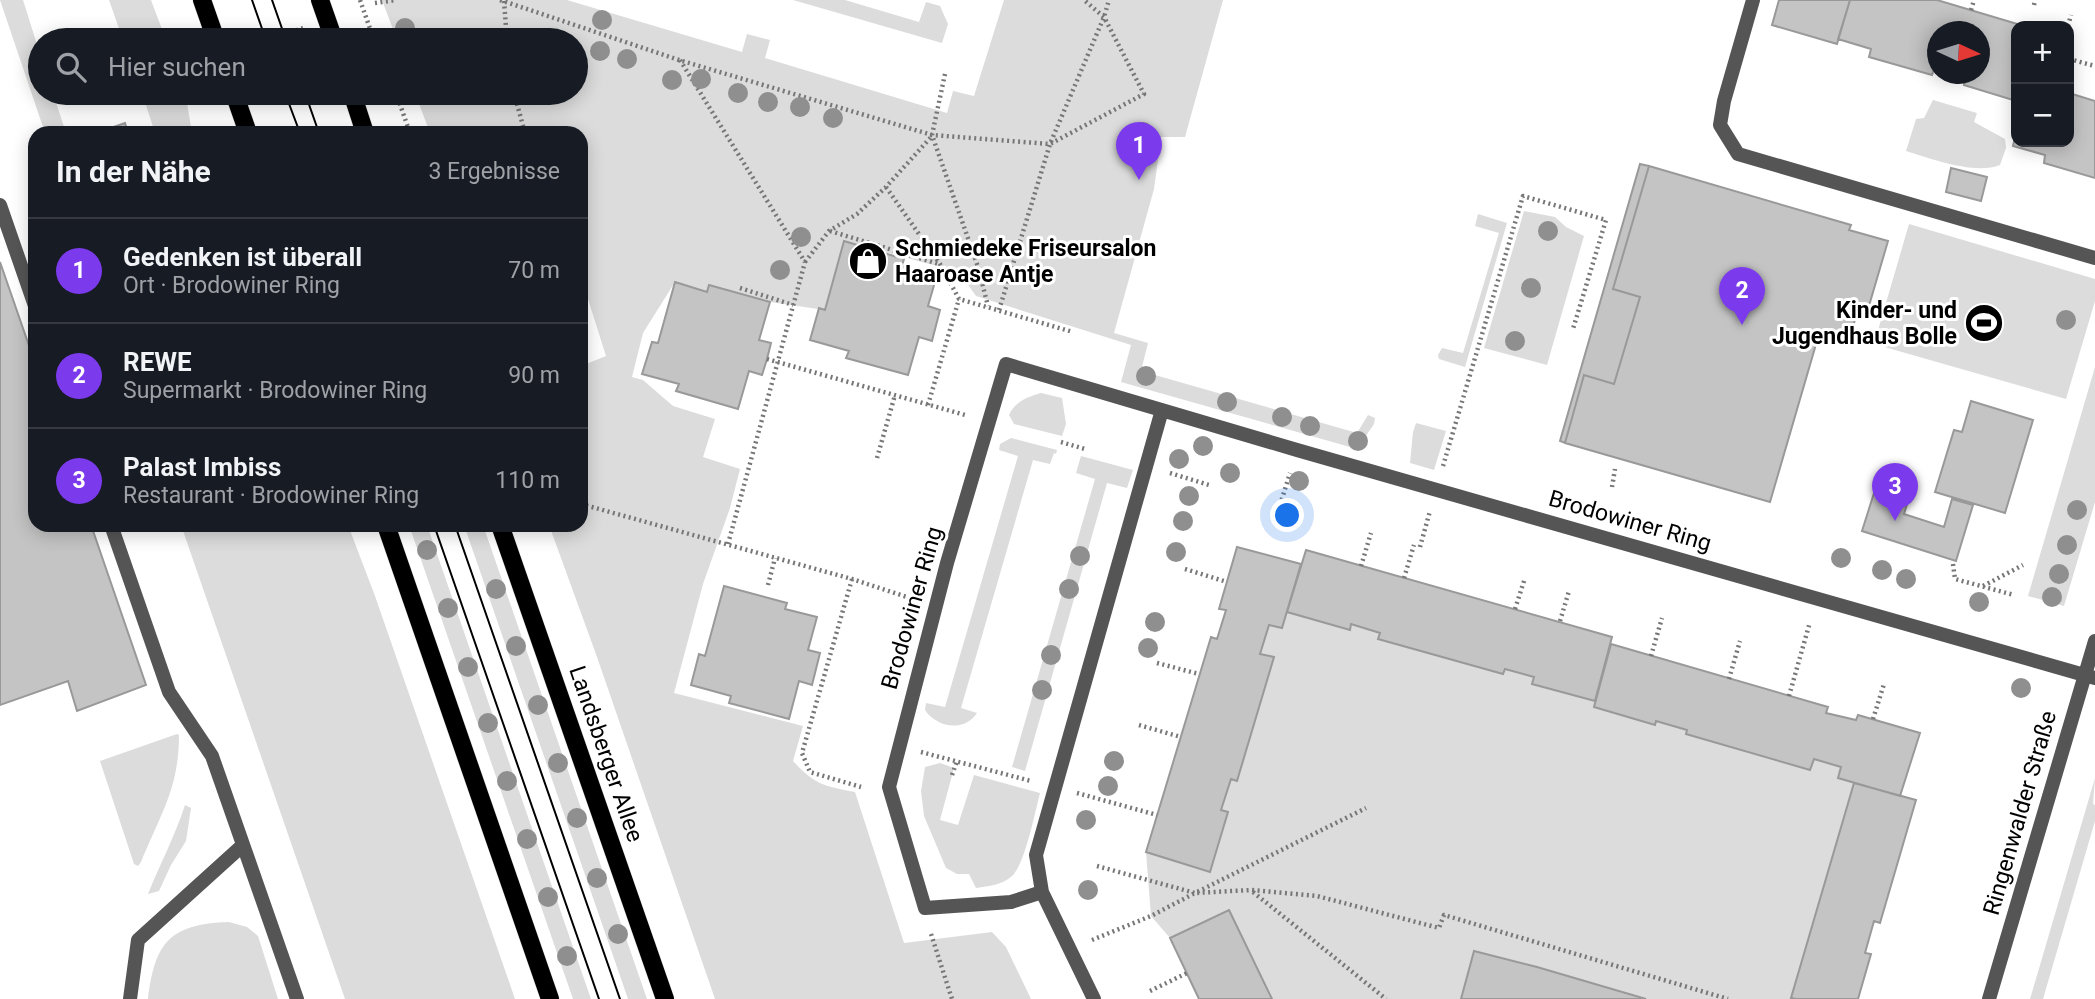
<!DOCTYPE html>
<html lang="de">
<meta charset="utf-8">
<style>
:root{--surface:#171b24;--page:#242831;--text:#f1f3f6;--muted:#9ea1a6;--line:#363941;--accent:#7c3aed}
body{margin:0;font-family:Roboto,sans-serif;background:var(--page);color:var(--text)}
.controls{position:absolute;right:21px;top:21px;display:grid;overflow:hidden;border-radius:14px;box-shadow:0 4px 18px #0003}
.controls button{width:63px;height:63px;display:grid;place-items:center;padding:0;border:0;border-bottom:2px solid var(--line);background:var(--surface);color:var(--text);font:35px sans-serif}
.compass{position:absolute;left:1927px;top:21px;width:63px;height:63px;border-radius:50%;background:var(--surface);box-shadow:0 4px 18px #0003;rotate:94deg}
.you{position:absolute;left:1288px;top:516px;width:24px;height:24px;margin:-18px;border:5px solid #fff;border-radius:50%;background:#1a73e8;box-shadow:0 0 0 10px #1a73e833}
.badge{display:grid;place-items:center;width:46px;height:46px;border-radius:50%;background:var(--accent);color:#fff;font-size:23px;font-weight:700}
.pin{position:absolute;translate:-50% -58px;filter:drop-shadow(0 2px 4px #0008)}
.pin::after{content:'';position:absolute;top:37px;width:24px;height:21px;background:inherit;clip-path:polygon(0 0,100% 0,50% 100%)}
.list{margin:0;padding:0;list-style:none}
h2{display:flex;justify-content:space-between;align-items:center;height:91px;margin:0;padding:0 28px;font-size:30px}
h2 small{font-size:23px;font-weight:400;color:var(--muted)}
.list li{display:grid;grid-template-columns:46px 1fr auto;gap:21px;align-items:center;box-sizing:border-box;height:105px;padding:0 28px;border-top:2px solid var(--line)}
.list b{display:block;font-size:26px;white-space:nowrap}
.list p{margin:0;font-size:23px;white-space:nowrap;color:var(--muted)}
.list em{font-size:23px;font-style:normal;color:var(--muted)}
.icon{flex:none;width:38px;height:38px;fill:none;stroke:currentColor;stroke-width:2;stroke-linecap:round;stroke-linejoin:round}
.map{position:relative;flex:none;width:2095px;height:999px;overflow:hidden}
.search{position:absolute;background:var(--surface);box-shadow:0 4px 18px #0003;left:28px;top:28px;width:560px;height:77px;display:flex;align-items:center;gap:18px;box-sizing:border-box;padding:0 24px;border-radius:38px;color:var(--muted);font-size:26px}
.panel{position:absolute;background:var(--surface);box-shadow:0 4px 18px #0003;left:28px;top:126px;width:560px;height:406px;border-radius:21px}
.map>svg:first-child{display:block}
.green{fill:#dcdcdc}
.building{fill:#c4c4c4;stroke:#999;stroke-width:2}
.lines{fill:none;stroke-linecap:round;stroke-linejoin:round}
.primary-casing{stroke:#dbdbdb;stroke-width:19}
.path{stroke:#777;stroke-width:4.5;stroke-dasharray:2 3.5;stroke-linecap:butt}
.lane{stroke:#555;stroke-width:14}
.street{stroke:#555;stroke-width:14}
.primary{stroke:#000;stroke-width:18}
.tram{stroke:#000;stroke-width:2}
.tree{fill:#8f8f8f}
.labels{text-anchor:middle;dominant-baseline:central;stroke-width:6;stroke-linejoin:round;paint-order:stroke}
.poi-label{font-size:23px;font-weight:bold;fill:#000;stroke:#fff;text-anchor:start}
.street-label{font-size:23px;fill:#000;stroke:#fff}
</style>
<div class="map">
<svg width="2095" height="999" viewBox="0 0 2095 999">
<rect width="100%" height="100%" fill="#fff"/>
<path class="green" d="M0,0H23L40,54V93H53L66,133H45Z
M109,0H151L166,40H123Z
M382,0H567L742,52L747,34L770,40L765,58L947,113L953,91L974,96L1004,0H1223L1185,137H1161L1154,189L1114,333L1148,343L1141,371L1357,433L1368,415L1375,418L1374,424L1357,449L1121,382L1131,345L976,296L959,272L844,241L825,310L770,302L710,285L707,292L675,282L643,333L632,377L643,380L673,406L715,419L703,457L740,469L730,508L703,584L674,693L803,726L793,761C815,785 824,786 855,792L904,943L992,932L1006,947L1031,999H715L597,657L549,525H581V366L606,356L581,277V133H430L415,93H576V40H397Z
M793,0H845L919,22L926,2L940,6L948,24L942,43Z
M142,93H184L187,103L192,133H155Z
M1933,100L1977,113L1974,122L2005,139L2006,148L2000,165C1975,175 1932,159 1906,151L1916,119L1924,118Z
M1524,211L1555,217L1566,227L1584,236L1547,365L1484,348Z
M1478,214L1507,223L1465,367L1439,359L1438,355L1442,348L1463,353L1499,233L1475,226Z
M1909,224L2095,279V301L2066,399L1874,344Z
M2095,367V502L2064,606L2028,596Z
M1041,393L1062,398L1066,424L1062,436L1014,424L1009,415C1016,401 1027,397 1041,393Z
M1416,423L1446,431L1434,470L1410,463L1413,432Z
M1011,438L1057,450L1056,454L1054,453L1050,464L1033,460L961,708L977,713C964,733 936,727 925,710L926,703L945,707L1018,456L999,450L1000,444Z
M1081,456L1133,470L1127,488L1107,483L1025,771L1012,767L1095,479L1076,473Z
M181,525H348L375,596L515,999H345Z
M409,525H427L591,999H573Z
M464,525H483L647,999H628Z
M1287,612L1349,630L1351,624L1380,633L1379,639L1503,674L1505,669L1534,677L1532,684L1595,701L1594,707L1654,725L1656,721L1687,730L1686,734L1809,770L1814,759L1841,767L1839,778L1854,783L1791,999H1646L1474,951L1461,999H1272L1229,911L1170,938L1151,916L1146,852L1210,871L1228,812L1221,810L1231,779L1237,781L1274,657L1260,654L1269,625L1282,628Z
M177,734L179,735C179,789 160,815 141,862L138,866L134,864L100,761Z
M940,763L954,768L940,820L958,825L974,775L1040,793C1035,812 1025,864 1012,876C1002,885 989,886 976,888L969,874H957L946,868L924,816L921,791L925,767Z
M2095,778L2093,804L2095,805V821L2043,999H2030Z
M185,805L191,808L186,841L171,865L159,891L148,894C160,864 175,836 185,805Z
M229,922L247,927L258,936L278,999H148C155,943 169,924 229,922Z"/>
<path class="building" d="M1779,0H1850L1837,44L1772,25Z
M1850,0H1937L2024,26H2016V101L1964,85L1966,78L1951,74H1980V32H1938V70L1934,69L1932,75L1869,57L1871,49L1838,39Z
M2069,93L2095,101V178L2044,163L2045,155L2013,146L2016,133V142H2069Z
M125,123L128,133H96Z
M1640,164L1649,166L1613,289L1640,297L1614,384L1584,375L1565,443L1560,441Z
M1649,166L1851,225L1849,230L1888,241L1866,316L1857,313L1848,343L1819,334L1770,502L1565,443L1584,375L1614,384L1640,297L1613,289Z
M1951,168L1987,177L1981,201L1946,192Z
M844,241L904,259L902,266L937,275L928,306L940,310L932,341L919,337L908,375L846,358L849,351L810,340L819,308L825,310Z
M0,262L35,363V525H91L146,685L77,711L68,681L0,705Z
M675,282L707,292L709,285L770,302L759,340L771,343L767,359L762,375L749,371L738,409L676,391L679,384L642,374L652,342L658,343Z
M1971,401L2033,420L2005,513L1935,492L1954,430L1962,432Z
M1880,474L1913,485L1904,514L1944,527L1952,499L1973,505L1956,561L1862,531Z
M1237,547L1301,564L1282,628L1269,625L1260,654L1274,657L1237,781L1231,779L1221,810L1228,812L1210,872L1146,852L1211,637L1217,639L1226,610L1219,609Z
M1306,550L1612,637L1595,701L1532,684L1534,677L1505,669L1503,674L1378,639L1380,633L1351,624L1350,630L1287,612Z
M724,586L787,603L785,609L817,617L808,650L820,653L812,685L799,681L789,719L729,703L731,696L691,685L699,654L705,656Z
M1611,644L1828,707L1826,713L1856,720L1858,715L1920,733L1900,796L1838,778L1841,767L1814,759L1810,770L1686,734L1687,730L1656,721L1655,725L1594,707Z
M1854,783L1916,800L1880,923L1874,921L1865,953L1871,954L1858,999H1796L1791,998Z
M1229,910L1272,999H1199L1170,938Z
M1474,951L1537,967L1646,999H1461Z"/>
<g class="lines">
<g class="primary-casing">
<path id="primary" d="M202,0L216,40
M320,0L334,40
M234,93L248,133
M352,93L365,133
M386,525L550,999
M500,525L665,999"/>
</g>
<path class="path" d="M360,0L374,40
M500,0L679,60L932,135L1050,144L1144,94L1104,17L1084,0
M504,1L507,40
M375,3L396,0
M2034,5L2035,0
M1971,10L1974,0
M2068,26L2071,15
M298,30L302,40
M291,32L303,28
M2069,59L2095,66
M680,60L805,262L728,544
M945,74L932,135L978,267L988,306
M396,93L410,133
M514,93L525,133
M886,187L940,264L959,299L1073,332
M830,231L939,264
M805,262L829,231L857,214L886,187L932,136
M740,288L793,305
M999,310L1050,144L1104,17L1109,0
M767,359L965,415
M928,405L959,299
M1061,442L1085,449
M877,458L895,395
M1443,466L1523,196L1606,220L1573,329
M1170,473L1209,485
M1612,487L1615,469
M581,504L852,579L913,599
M1280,505L1290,473
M1420,547L1430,511
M1953,564L1955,579L2014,595
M1361,566L1371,533
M1185,569L1227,582
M1404,578L1414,545
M852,579L802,753L810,772L861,787
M768,585L775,558
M1983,586L2023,565
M1515,609L1525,578
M1560,621L1569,591
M1651,656L1662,618
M1157,663L1199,674
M1729,679L1740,641
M1789,696L1810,622
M1873,719L1884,684
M1139,725L1181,737
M921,752L1031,781
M952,775L957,761
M1077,793L1157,815
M1097,866L1195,893L1366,808
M1253,892L1386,999
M931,934L952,999
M1092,940L1151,916L1195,893L1251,890L1317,896L1439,928L1444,915L1728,999
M1150,991L1187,973"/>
<path class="lane" d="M1753,0L1724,101L1720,125L1738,154L2095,258
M0,205L35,306
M111,525L169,692L212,756L297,999
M130,999L138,940L243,845"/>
<path class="street" d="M1042,892L1011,902L925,908L889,787L947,563L1006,364L1297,450L2095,678
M1094,999L1042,892L1036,855L1162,410
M1989,999L2095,641"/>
<use href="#primary" class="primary"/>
<path class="tram" d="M252,0L266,40
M272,0L286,40
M285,93L300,133
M305,93L319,133
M434,525L599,999
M455,525L620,999"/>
</g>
<g class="tree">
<circle cx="602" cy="20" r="10"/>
<circle cx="405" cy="28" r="10"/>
<circle cx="600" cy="51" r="10"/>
<circle cx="627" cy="59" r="10"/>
<circle cx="701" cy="79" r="10"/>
<circle cx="672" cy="80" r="10"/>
<circle cx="738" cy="93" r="10"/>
<circle cx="768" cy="102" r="10"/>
<circle cx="800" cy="107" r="10"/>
<circle cx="833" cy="118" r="10"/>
<circle cx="1143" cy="132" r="10"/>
<circle cx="1548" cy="231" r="10"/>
<circle cx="801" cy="237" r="10"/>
<circle cx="780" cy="270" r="10"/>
<circle cx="1531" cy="288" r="10"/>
<circle cx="2066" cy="320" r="10"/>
<circle cx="1515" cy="341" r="10"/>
<circle cx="1146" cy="376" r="10"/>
<circle cx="1227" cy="402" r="10"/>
<circle cx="1282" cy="417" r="10"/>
<circle cx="1310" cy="426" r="10"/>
<circle cx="1358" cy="441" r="10"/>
<circle cx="1203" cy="446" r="10"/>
<circle cx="1179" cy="459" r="10"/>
<circle cx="1230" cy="473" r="10"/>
<circle cx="1299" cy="481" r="10"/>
<circle cx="1189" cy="496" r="10"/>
<circle cx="2077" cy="510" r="10"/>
<circle cx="1183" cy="521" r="10"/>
<circle cx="2067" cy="545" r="10"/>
<circle cx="427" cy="550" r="10"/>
<circle cx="1176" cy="552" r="10"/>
<circle cx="1080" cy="556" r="10"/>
<circle cx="1841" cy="558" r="10"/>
<circle cx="1882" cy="570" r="10"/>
<circle cx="2059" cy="574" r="10"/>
<circle cx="1906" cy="579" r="10"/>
<circle cx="496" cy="589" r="10"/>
<circle cx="1069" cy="589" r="10"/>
<circle cx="2052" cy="597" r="10"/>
<circle cx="1979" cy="602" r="10"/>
<circle cx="448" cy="608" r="10"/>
<circle cx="1155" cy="622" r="10"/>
<circle cx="516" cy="646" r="10"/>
<circle cx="1148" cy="648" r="10"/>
<circle cx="1051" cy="655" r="10"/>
<circle cx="468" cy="667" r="10"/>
<circle cx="2021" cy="688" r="10"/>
<circle cx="1042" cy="690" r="10"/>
<circle cx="538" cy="705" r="10"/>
<circle cx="488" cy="723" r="10"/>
<circle cx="1114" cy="761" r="10"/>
<circle cx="558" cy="763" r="10"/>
<circle cx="507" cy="781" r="10"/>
<circle cx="1108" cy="786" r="10"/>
<circle cx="577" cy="818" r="10"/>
<circle cx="1086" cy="820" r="10"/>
<circle cx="527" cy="839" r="10"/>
<circle cx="597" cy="878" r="10"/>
<circle cx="1088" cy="890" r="10"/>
<circle cx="548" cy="897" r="10"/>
<circle cx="618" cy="934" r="10"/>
<circle cx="567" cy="956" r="10"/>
</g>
<defs>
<g id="shop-disc" transform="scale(2.0125)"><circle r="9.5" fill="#000" stroke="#fff"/><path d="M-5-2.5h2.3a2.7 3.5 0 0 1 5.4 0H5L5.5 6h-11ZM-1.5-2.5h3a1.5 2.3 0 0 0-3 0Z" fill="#fff"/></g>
<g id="stadium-disc" transform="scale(2.0125)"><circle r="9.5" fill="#000" stroke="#fff"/><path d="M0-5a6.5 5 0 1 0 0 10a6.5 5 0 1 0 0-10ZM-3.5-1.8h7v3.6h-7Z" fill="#fff"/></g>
</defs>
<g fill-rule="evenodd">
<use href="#shop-disc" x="868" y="261"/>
<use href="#stadium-disc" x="1984" y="323"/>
</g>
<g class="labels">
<g class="poi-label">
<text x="895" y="248">Schmiedeke Friseursalon<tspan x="895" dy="26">Haaroase Antje</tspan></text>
<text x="1957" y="310" text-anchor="end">Kinder- und<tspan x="1957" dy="26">Jugendhaus Bolle</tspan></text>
</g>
<g class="street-label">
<text transform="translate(1630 521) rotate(16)">Brodowiner Ring</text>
<text transform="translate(912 608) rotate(-74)">Brodowiner Ring</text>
<text transform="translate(606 754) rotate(71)">Landsberger Allee</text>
<text transform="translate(2020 813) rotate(-74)">Ringenwalder Straße</text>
</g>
</g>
</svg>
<div class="controls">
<button>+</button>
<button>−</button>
</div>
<svg class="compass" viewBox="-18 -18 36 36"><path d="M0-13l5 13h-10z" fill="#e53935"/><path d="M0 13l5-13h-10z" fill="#9ea1a6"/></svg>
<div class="you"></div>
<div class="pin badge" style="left:1139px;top:180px">1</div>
<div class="pin badge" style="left:1742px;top:325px">2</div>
<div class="pin badge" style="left:1895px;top:521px">3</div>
<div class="search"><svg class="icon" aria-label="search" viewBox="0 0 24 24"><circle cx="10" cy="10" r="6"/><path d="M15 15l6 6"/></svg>Hier suchen</div>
<section class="panel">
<h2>In der Nähe<small>3 Ergebnisse</small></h2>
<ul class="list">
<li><span class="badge">1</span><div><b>Gedenken ist überall</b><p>Ort · Brodowiner Ring</p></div><em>70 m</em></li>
<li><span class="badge">2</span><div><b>REWE</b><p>Supermarkt · Brodowiner Ring</p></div><em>90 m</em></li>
<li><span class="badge">3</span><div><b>Palast Imbiss</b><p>Restaurant · Brodowiner Ring</p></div><em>110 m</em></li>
</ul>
</section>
</div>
